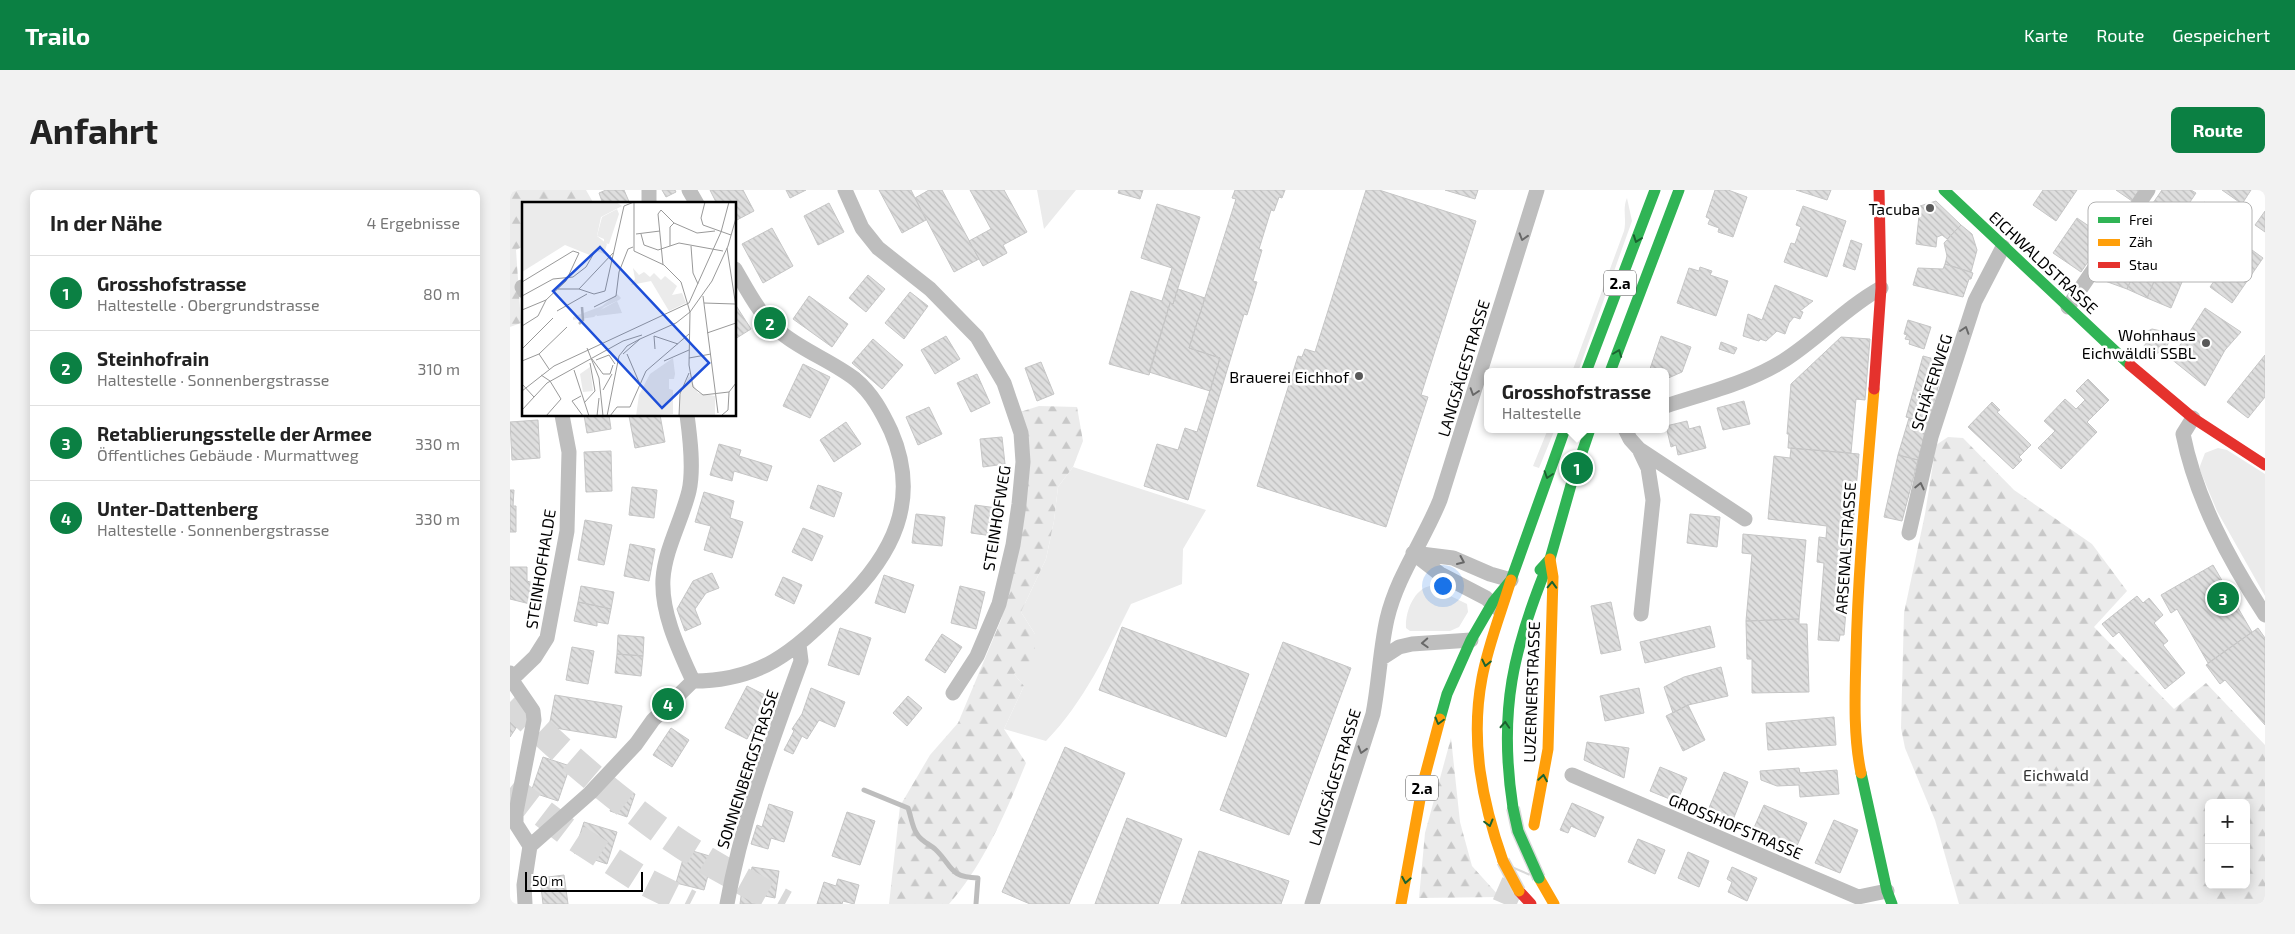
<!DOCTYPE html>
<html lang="de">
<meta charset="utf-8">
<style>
:root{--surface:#fff;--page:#f2f2f2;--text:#222;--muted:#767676;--line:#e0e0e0;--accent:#0b8043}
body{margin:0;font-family:"Exo 2",sans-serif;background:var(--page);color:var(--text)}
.controls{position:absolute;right:15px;bottom:15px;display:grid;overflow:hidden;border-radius:8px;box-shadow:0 2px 12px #0003}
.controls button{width:45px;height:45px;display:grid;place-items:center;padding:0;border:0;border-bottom:1px solid var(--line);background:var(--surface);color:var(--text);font:25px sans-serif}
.scale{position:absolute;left:15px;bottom:12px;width:118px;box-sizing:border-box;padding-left:5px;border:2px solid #000;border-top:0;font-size:14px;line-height:18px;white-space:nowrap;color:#000;-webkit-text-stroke:4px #fff;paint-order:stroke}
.you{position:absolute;left:932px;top:395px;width:18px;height:18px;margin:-12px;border:4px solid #fff;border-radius:50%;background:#1a73e8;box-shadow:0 0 0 8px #1a73e833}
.badge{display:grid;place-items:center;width:32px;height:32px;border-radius:50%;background:var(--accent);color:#fff;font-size:16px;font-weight:700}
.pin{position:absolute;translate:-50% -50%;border:2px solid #fff;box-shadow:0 1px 5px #0006}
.popup{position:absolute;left:974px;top:178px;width:185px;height:65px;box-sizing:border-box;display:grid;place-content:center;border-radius:8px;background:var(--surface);filter:drop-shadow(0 1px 4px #0005);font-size:16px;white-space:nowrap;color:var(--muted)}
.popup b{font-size:19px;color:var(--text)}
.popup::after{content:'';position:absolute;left:50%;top:100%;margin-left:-10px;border:10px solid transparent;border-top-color:var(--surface)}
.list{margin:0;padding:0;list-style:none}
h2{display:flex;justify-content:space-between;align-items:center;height:65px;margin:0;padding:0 20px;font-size:21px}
h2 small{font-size:16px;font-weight:400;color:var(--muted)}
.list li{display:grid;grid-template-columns:32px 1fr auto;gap:15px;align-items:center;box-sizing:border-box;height:75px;padding:0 20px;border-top:1px solid var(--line)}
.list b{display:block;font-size:19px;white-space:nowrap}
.list p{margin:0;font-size:16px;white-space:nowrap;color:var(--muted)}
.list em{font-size:16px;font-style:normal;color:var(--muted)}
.map{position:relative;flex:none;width:1755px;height:714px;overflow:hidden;border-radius:8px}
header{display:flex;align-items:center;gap:30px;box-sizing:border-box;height:70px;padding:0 25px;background:var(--accent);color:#fff}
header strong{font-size:24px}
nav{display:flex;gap:28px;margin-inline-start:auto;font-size:18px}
.intro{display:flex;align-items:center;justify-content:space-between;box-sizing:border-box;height:120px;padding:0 30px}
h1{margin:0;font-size:35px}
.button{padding:12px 22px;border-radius:8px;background:var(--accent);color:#fff;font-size:18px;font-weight:700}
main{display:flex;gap:30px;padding:0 30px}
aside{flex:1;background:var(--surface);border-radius:8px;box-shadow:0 2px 12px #0003}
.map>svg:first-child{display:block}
.green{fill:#ebebeb}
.forest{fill:url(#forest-firs);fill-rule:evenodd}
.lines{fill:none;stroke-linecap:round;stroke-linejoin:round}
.stream{stroke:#bdbdbd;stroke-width:5}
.building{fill:url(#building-back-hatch);stroke:#c6c6c6}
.primary-tunnel{stroke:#d9d9d9;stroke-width:24;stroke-dasharray:24 12;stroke-linecap:butt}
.highway-tunnel{stroke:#d9d9d9;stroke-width:28;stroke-dasharray:28 14;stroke-linecap:butt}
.street{stroke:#bebebe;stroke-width:15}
.fast{stroke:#30b455;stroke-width:11}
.slow{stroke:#ff9f0a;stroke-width:11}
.jam{stroke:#e5322d;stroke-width:11}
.fast-bridge-casing{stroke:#dbdbdb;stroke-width:14;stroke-linecap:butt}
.slow-bridge-casing{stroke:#dbdbdb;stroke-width:14;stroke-linecap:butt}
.fast-bridge{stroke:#30b455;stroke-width:11}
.slow-bridge{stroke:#ff9f0a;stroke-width:11}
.oneway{stroke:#686868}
.oneway2{stroke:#1a632f}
.poi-dot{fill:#595959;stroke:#fff;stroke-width:2}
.labels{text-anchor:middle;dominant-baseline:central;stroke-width:5;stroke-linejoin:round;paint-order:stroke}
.shield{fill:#fff;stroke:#4c4c4c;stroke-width:1}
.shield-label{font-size:15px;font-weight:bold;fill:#000}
.poi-label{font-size:16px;fill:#000;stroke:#fff;text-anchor:end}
.street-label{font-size:16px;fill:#000;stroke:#fff}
.park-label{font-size:16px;fill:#313131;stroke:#fff}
.inset-river{fill:none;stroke:#bdbdbd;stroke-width:2.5}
.inset-road{fill:none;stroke:#999;stroke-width:1}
.view{fill:#1d4ed8;fill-opacity:0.15;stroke:#1d4ed8;stroke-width:2.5}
.inset-edge{fill:none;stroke:#000;stroke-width:2.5}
.key{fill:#fff;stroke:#b2b2b2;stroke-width:1}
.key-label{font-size:14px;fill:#000}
</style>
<header>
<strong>Trailo</strong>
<nav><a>Karte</a><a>Route</a><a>Gespeichert</a></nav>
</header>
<div class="intro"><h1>Anfahrt</h1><a class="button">Route</a></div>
<main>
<aside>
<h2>In der Nähe<small>4 Ergebnisse</small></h2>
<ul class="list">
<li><span class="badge">1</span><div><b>Grosshofstrasse</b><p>Haltestelle · Obergrundstrasse</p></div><em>80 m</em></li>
<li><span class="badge">2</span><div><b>Steinhofrain</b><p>Haltestelle · Sonnenbergstrasse</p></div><em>310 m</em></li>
<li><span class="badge">3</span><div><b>Retablierungsstelle der Armee</b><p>Öffentliches Gebäude · Murmattweg</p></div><em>330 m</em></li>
<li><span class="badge">4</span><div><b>Unter-Dattenberg</b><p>Haltestelle · Sonnenbergstrasse</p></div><em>330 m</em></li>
</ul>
</aside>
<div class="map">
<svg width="1755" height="714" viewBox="0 0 1755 714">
<defs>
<pattern id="forest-firs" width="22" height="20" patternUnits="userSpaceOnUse" patternTransform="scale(1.25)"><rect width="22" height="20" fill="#ebebeb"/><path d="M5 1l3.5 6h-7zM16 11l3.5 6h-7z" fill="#c8c8c8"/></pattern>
<pattern id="building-back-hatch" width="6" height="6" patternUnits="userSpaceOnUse" patternTransform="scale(1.25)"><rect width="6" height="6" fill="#dedede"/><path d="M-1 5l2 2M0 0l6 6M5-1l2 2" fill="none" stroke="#bdbdbd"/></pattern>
</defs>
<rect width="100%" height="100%" fill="#fff"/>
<path class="green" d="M527,0H566L534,39Z
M1117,8L1122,31L1068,182H1062L1114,41C1117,29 1112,19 1117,8Z
M1038,239H1045L1029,278L1023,276Z
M1708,258L1717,260L1755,284V406L1707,321L1690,280V276L1695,263Z
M563,277L696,320L673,359L672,394L621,414C597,462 574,512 536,551L494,539L514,496L504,484L525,444L511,422L536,369L544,331L548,297Z
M920,396L957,414L958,422L949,437L940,441H900L896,438C895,422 904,399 920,396Z"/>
<path class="forest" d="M0,0H76L84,14H14V56L6,60L11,133L0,137Z
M529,216L567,217L573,251L563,277L548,297L544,331L536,369L511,422L525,444V467L504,484L514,496L494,539L516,573C496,622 474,674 439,714H379L390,616L420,565L448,533L491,430L505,373L507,223Z
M1438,247L1453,248L1504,300L1582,354L1617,401L1584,437L1664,519L1696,493L1755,555V714H1449L1425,630L1395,558L1391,538L1394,423L1415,324L1426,255ZM1699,613H1736V695H1699Z
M941,548L950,632L962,676L990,707L909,708L915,643Z"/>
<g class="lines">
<path class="stream" d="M354,600L398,618C401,626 402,637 407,644C411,651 419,654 425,659C443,676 438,687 468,688L466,714"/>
</g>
<path class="building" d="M96,0H114L120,14H93L89,3Z
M152,0H165L166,2L156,7Z
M200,0H233L244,21L225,31V14H207Z
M276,0H296L280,8Z
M369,0H401L416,30L392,43Z
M419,0H432L469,69L444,82L405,8Z
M460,0H494L517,42L493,55L497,63L473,76L459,51L481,39Z
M609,0H633L630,9L608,3Z
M725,0H775L772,8L769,7L764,21L761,20L749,59L752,60L743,91L747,92L737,125L734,124L678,310L634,296L647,254L668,260L675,238L687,242L710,168L679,158L726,9L722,8Z
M856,0H869L966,31L911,205L918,207L876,337L747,296L788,166L792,167L795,159L805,162Z
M935,0H968L965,9Z
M1205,0H1218L1237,7L1223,47L1208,42L1209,38L1198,34L1200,29L1196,27Z
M1286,0H1321L1317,10Z
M1533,0H1567L1546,31L1523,15Z
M1606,0H1629L1622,11Z
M1652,0H1681L1686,3L1668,30L1643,13Z
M1712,0H1741L1732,14Z
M1426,11L1451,35L1437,49L1432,45L1427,47L1426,57L1406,54L1410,16Z
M1694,12L1720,30L1705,54L1678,37Z
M319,13L334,42L308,55L294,26Z
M647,14L690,27L663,114L660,113L639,185L599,174L621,101L652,111L662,78L631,68Z
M1293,16L1336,31L1317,87L1274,72L1281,53L1285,54L1291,37L1286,35Z
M1755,21V42L1745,35Z
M1567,28L1595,47L1571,82L1543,63Z
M1451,35L1462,44L1467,60L1461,82L1435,74L1437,66L1434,53Z
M262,38L283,76L253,93L232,54Z
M1341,50L1352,54L1345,80L1333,76Z
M1731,52L1753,68L1722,113L1700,97Z
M1606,65L1628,74L1617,99L1595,91Z
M1435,74L1463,83L1461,89H1459L1453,107L1403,95L1408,78L1433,79Z
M1628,74L1648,82L1637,108L1617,99Z
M1190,77L1202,81L1200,85L1218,91L1206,126L1167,113L1179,78L1189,81Z
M1648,82L1672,92L1661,118L1637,108Z
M358,85L375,99L356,122L339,108Z
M1265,95L1303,111L1290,121L1293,122L1290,129L1284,127L1279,133L1275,144L1267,141L1256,151L1250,149L1249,151L1233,146L1238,124L1252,130Z
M668,99L695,108L679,158L710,168L700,201L639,182L660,113L663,114Z
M400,102L418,116L394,149L375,133Z
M299,106L338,134L322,157L283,129Z
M225,114L241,139L225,149Z
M1695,118L1731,142L1715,160L1695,196L1660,168L1677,146Z
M1398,130L1421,137L1414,159L1399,154L1400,150L1395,149L1397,145L1394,144Z
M1642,139L1651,141L1657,145L1659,152L1655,159L1644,165L1637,163L1634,156L1637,152L1636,142Z
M436,146L450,169L425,184L411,160Z
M1151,146L1181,157L1172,182L1156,189V182H1139Z
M1331,147L1360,149L1355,210L1346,209L1341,263L1278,258L1279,244H1277L1281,194Z
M363,149L393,175L372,199L342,173Z
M1211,152L1227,158L1224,164L1209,159Z
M1755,165V207L1738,228L1717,212Z
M1413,166L1435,172L1418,233L1396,227Z
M531,172L544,204L527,211L515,178Z
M293,174L320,187L300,228L273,216Z
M467,184L480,213L461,222L447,193Z
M1578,189L1599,210L1577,232L1587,242L1551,279L1528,258L1545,241L1534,231L1555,209L1566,219L1575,210L1566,201Z
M1234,211L1240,234L1213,240L1207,218Z
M1482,212L1490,220L1487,222L1521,255L1509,267L1512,270L1503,279L1458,237Z
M419,217L432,244L408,255L396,227Z
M74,225H99L101,239L77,243Z
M124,225H150L155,252L125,258L119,226Z
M1399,228L1418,233L1408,270L1388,265Z
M28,230L30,268L2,270L0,232Z
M1177,231L1179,239L1190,236L1196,258L1168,265L1166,255L1161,257L1156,236Z
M336,232L351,254L324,272L310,250Z
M492,247L495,274L473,277L470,249Z
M209,254L231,260L229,266L262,276L257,291L224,281L222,291L200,285Z
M1281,258L1349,264L1334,445H1330L1329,451L1308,450L1314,373L1307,372L1309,347L1316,348L1317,336L1258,329L1264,266L1280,268Z
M101,261L102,301L76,302L74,262Z
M1388,265L1408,270L1392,331L1374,327Z
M308,295L332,303L324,327L300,318Z
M122,297L147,300L144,328L119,325Z
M0,300H4L3,316H6V342H0Z
M194,302L224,311L220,328L233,332L222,368L194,360L201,336L185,332Z
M465,315L494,319L490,347L461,343Z
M406,324L435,327L432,356L402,353Z
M1180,324L1210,327L1207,357L1177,353Z
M75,330L102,335L94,375L68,370Z
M293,338L313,346L302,371L282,362Z
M1233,344L1296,350L1289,429L1236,431L1242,364L1232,363Z
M120,354L145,359L139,391L114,386Z
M1703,375L1742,442L1698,473L1667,419L1661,423L1651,405Z
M0,377H17V391L26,394L20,414L0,409Z
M202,383L209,398L196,403L185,419L191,434L175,441L167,419L183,391Z
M374,385L404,395L395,423L365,413Z
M273,387L292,395L284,414L265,405Z
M71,396L104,402L101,419L68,412Z
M450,396L475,402L466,439L441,433Z
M1627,406L1633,413L1639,408L1653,425L1644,433L1658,451L1653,455L1675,483L1655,499L1609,442L1603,447L1592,434Z
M68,412L101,419L98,434L87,432V436L64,431Z
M1101,412L1111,460L1091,464L1081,416Z
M1289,429V434H1297L1299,502L1242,503V469H1237L1236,431Z
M1200,436L1205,457L1135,473L1130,452Z
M612,437L739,484L716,547L589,500Z
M330,438L361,448L349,485L318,475Z
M1748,438L1755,448V535L1715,490L1710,494L1696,475Z
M432,444L452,457L435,483L415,470Z
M108,445L134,447L133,466L107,464Z
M773,452L841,478L779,645L710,620Z
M62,457L84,461L78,494L56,490Z
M107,464L133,466L131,486L105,483Z
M1211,477L1218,506L1178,515L1163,523L1154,497L1174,487Z
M237,496L259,507L237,549L215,538Z
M301,498L335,512L325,537L309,530L297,549L292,546L283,564L274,560L284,541L282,539L292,524Z
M1129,498L1134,523L1095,531L1090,506Z
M45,505L112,516L106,548L39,537Z
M398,506L412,518L397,536L383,523Z
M1178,515L1195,550L1173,561L1156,526Z
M1324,527L1326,555L1258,560L1256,533Z
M0,530L8,535L0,547Z
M161,538L179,550L162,577L143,565Z
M1077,552L1119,558L1114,588L1074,570Z
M555,557L615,583L559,714H520L492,702Z
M33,567L60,576L48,611L21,602Z
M1150,577L1177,588L1167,612L1140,601Z
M1289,578L1290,583L1327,580L1329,604L1290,607L1289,595L1267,596L1251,590L1250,581Z
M1214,582L1238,592L1221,635L1196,625Z
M108,598L125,604L117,627L100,621Z
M1062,613L1094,627L1085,647L1061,636L1058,643L1050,640Z
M259,614L283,622L274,652L261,648L258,659L241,654L247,635L252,637Z
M1254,615L1297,633L1286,658L1243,640Z
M337,622L365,631L350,675L322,666Z
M617,628L672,649L648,714H585Z
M1324,630L1348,640L1330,683L1305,673Z
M74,632L107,642L97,674L64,663Z
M1128,649L1155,660L1145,684L1118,672Z
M176,659L203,667L194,700L166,693Z
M689,661L779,691L771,714H671Z
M1178,662L1199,671L1189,697L1168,688Z
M242,677L269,681L265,708L250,705L249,714H230L233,692L240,693Z
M1222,677L1247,688L1237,711L1218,702L1222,692L1217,689Z
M54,685L58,714H33L30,688Z
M328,689L349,695L344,714L333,711L332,714H307L314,692L326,696Z"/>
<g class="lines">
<path class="primary-tunnel" d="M994,714L1009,679"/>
<path class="highway-tunnel" d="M0,512C49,560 101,605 157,645C194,671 235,692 275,714
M0,598L60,644L130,689L180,714"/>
<path class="street" d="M179,0L187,14
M335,0L352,38L368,58L420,99L467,147L494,193L511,243L513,272L509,314L503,355L489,414L467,466L443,503
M139,14V0
M12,97L14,101
M1558,117L1638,0
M1156,216C1195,203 1238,193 1273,171C1308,149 1335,118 1371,98
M177,225C180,247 184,279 179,301C172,330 155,359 153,389C151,423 169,460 183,491
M1683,228L1673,244C1686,309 1719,370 1755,425
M1115,239L1120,249L1129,259L1235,329
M1129,259L1138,278L1143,310L1131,424
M1399,343L1421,247L1465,111L1493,57
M903,363L930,384L976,408L987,418
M903,363L943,368L980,384L1001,390
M872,468L889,457L902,454L961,450
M0,483L1,489L23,521L24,530L6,622V634L20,656
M0,491L25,467L37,448L57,341L59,262L52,225
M1062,585L1348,707L1377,701
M20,656L80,603L126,554L143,530L183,491C254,491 285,459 332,414C383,365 411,310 381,241C372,222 362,203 345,189C323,172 296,162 274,145C251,128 239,103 225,79
M15,714L14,695L20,656
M217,714C232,630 262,551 291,471L289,455
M802,714L863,524C869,493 870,460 877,429C887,386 914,350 930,310L1027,0"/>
<path class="fast" d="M1434,0L1620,175
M1076,182L1145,0
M1100,182L1169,0
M1030,380L1040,369L1061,295L1080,239
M930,529L937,504L961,450L983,412L1001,390L1055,239
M1351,583L1377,701L1382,714
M1003,618C988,521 1003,458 1040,369"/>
<path class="slow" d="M1351,583C1343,545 1345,504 1346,465C1348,376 1357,287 1364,199
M1024,635L1038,559L1043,387L1040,369
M993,671C972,612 960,551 972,488C978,455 991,423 1001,390
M1029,688L1044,714
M891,714L913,593L930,529"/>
<path class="jam" d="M1620,175L1683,228L1755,275
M1364,199L1371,98L1369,0
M1009,701L1021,714"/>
<g class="fast-bridge-casing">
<path id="fast-bridge" d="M1003,618L1008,641L1029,688"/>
</g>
<g class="slow-bridge-casing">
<path id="slow-bridge" d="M993,671L1009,701"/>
</g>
<use href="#fast-bridge" class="fast-bridge"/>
<use href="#slow-bridge" class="slow-bridge"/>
</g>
<defs><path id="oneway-chevron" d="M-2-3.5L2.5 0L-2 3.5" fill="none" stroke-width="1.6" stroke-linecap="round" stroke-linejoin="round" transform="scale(1.25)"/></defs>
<g class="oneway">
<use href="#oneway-chevron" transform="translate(1013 47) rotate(107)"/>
<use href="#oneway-chevron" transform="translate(1455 140) rotate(-72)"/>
<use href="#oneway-chevron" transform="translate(964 202) rotate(108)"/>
<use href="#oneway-chevron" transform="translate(1410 296) rotate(-77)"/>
<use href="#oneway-chevron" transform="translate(951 371) rotate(24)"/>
<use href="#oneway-chevron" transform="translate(915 453) rotate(177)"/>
<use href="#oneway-chevron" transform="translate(852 560) rotate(107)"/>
</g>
<g class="oneway2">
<use href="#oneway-chevron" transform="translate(1127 49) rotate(110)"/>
<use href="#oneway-chevron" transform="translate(1108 163) rotate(-69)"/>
<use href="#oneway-chevron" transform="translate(1038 285) rotate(108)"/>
<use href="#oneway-chevron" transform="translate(1042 395) rotate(-88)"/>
<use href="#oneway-chevron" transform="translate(976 473) rotate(102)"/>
<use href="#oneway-chevron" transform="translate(929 531) rotate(105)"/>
<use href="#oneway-chevron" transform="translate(995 535) rotate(-87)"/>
<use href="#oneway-chevron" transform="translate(1033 588) rotate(-81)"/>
<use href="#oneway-chevron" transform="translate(979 633) rotate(75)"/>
<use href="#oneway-chevron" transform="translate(896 690) rotate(100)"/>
</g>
<g class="poi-dot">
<circle cx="1420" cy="18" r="5"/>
<circle cx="1696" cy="153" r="5"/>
<circle cx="849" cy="186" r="5"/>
</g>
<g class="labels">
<g class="shield">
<rect x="1094" y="80.5" width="32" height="25" rx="4"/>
<rect x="896" y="585.5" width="32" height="25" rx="4"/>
</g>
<g class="shield-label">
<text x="1110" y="93">2.a</text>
<text x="912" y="598">2.a</text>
</g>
<g class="poi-label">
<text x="1410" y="18">Tacuba</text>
<text x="1686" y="144">Wohnhaus<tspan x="1686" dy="18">Eichwäldli SSBL</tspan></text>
<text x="839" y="186">Brauerei Eichhof</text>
</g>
<g class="street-label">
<text transform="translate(1534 72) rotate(43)">EICHWALDSTRASSE</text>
<text transform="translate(953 178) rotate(-73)">LANGSÄGESTRASSE</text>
<text transform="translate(1421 192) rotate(-72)">SCHÄFERWEG</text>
<text transform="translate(486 328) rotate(-81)">STEINHOFWEG</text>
<text transform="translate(1335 358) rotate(-86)">ARSENALSTRASSE</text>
<text transform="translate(30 379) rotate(-81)">STEINHOFHALDE</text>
<text transform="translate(1021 502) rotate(-88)">LUZERNERSTRASSE</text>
<text transform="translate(237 579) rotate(-72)">SONNENBERGSTRASSE</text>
<text transform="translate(824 587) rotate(-73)">LANGSÄGESTRASSE</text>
<text transform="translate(1226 636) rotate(23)">GROSSHOFSTRASSE</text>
</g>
<g class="park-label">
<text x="1546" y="584">Eichwald</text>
</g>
</g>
<g transform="translate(12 12)">
<rect width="214" height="214" fill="#fff"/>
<path d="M111,66L117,73L122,70L128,75L132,71L139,78L143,74L155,84L150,93L160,91L164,101L147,109L129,79L109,83L113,77ZM95,99L100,111L75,114L73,111ZM167,174L176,191L193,194V214H157L158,194Z" fill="#ebebeb"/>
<path d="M0,0H94L100,4L79,15L75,34L85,42L82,52L75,49L70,54L43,43L0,70ZM95,92L99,96L97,98L82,105L72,115L51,118V115L80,104ZM151,156L153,172L152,177H147V187L151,188V212L114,214L117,193L128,172ZM68,165L71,189L61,190L58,172Z" fill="#ebebeb"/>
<path d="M95,7L97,12L87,42L82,41V37L75,34L80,15Z" fill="#ebebeb"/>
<path class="inset-river" d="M57,122L61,118L60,105"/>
<path class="inset-road" d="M112,0V49L142,63L159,80L168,110L167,163L171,185L181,193L207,190M183,0L179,16L181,23L209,33M114,32L138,29M119,32L122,43L136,48L157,41L201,49M148,44V25L152,21M169,44L171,71L176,82M205,46L214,105M141,63L136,12L139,8L152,21L175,31L193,29M0,80L51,49L57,51L44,79L24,98L0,108M36,87H57L72,92L83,89L102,4L112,0M57,87L91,51M0,94L31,77L51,75L64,65L72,51M181,94L196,211M182,101L213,102M72,105L94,94L97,70L106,47L111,45M35,109L65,92M0,124L16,114L24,98M185,131L214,121M65,146L77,176L81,214M0,147L31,116M133,147L132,134L156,142M17,152L45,125M17,152L27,167M101,152L118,137L154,121L168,110L190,79L206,44L214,16M105,152L117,180M167,156L189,152M70,157L81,172H88L91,163M74,158L87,153L93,162M0,159L17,152M142,159L167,148M52,168L67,214M19,173L28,179L39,197L24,214M0,182L12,195M81,188L90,172M0,189L32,164L167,101L199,30L207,0M59,194L50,199L61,214M62,201L73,189L68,161M108,205L124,169L167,132M0,208L25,181L101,139L120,133M200,213L206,208L207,190L214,181M75,214L77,196M85,214L97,154L105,144L118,137M88,214L95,205H108M157,214L158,192L167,171"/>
<path class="view" d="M78,45L187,161L140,206L31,89Z"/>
<rect width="214" height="214" class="inset-edge"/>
</g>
<rect x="1578" y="12" width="164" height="80" rx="8" class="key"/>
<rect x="1588" y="27" width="22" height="6" fill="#30b455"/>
<rect x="1588" y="49" width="22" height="7" fill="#ff9f0a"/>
<rect x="1588" y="72" width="22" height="6" fill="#e5322d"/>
<g class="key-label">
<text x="1619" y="35">Frei</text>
<text x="1619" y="57">Zäh</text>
<text x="1619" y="80">Stau</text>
</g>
</svg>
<div class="controls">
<button>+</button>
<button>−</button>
</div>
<div class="scale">50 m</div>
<div class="you"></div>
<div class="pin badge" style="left:1067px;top:278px">1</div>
<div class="popup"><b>Grosshofstrasse</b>Haltestelle</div>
<div class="pin badge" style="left:260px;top:133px">2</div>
<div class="pin badge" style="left:1713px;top:408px">3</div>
<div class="pin badge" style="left:158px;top:514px">4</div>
</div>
</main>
